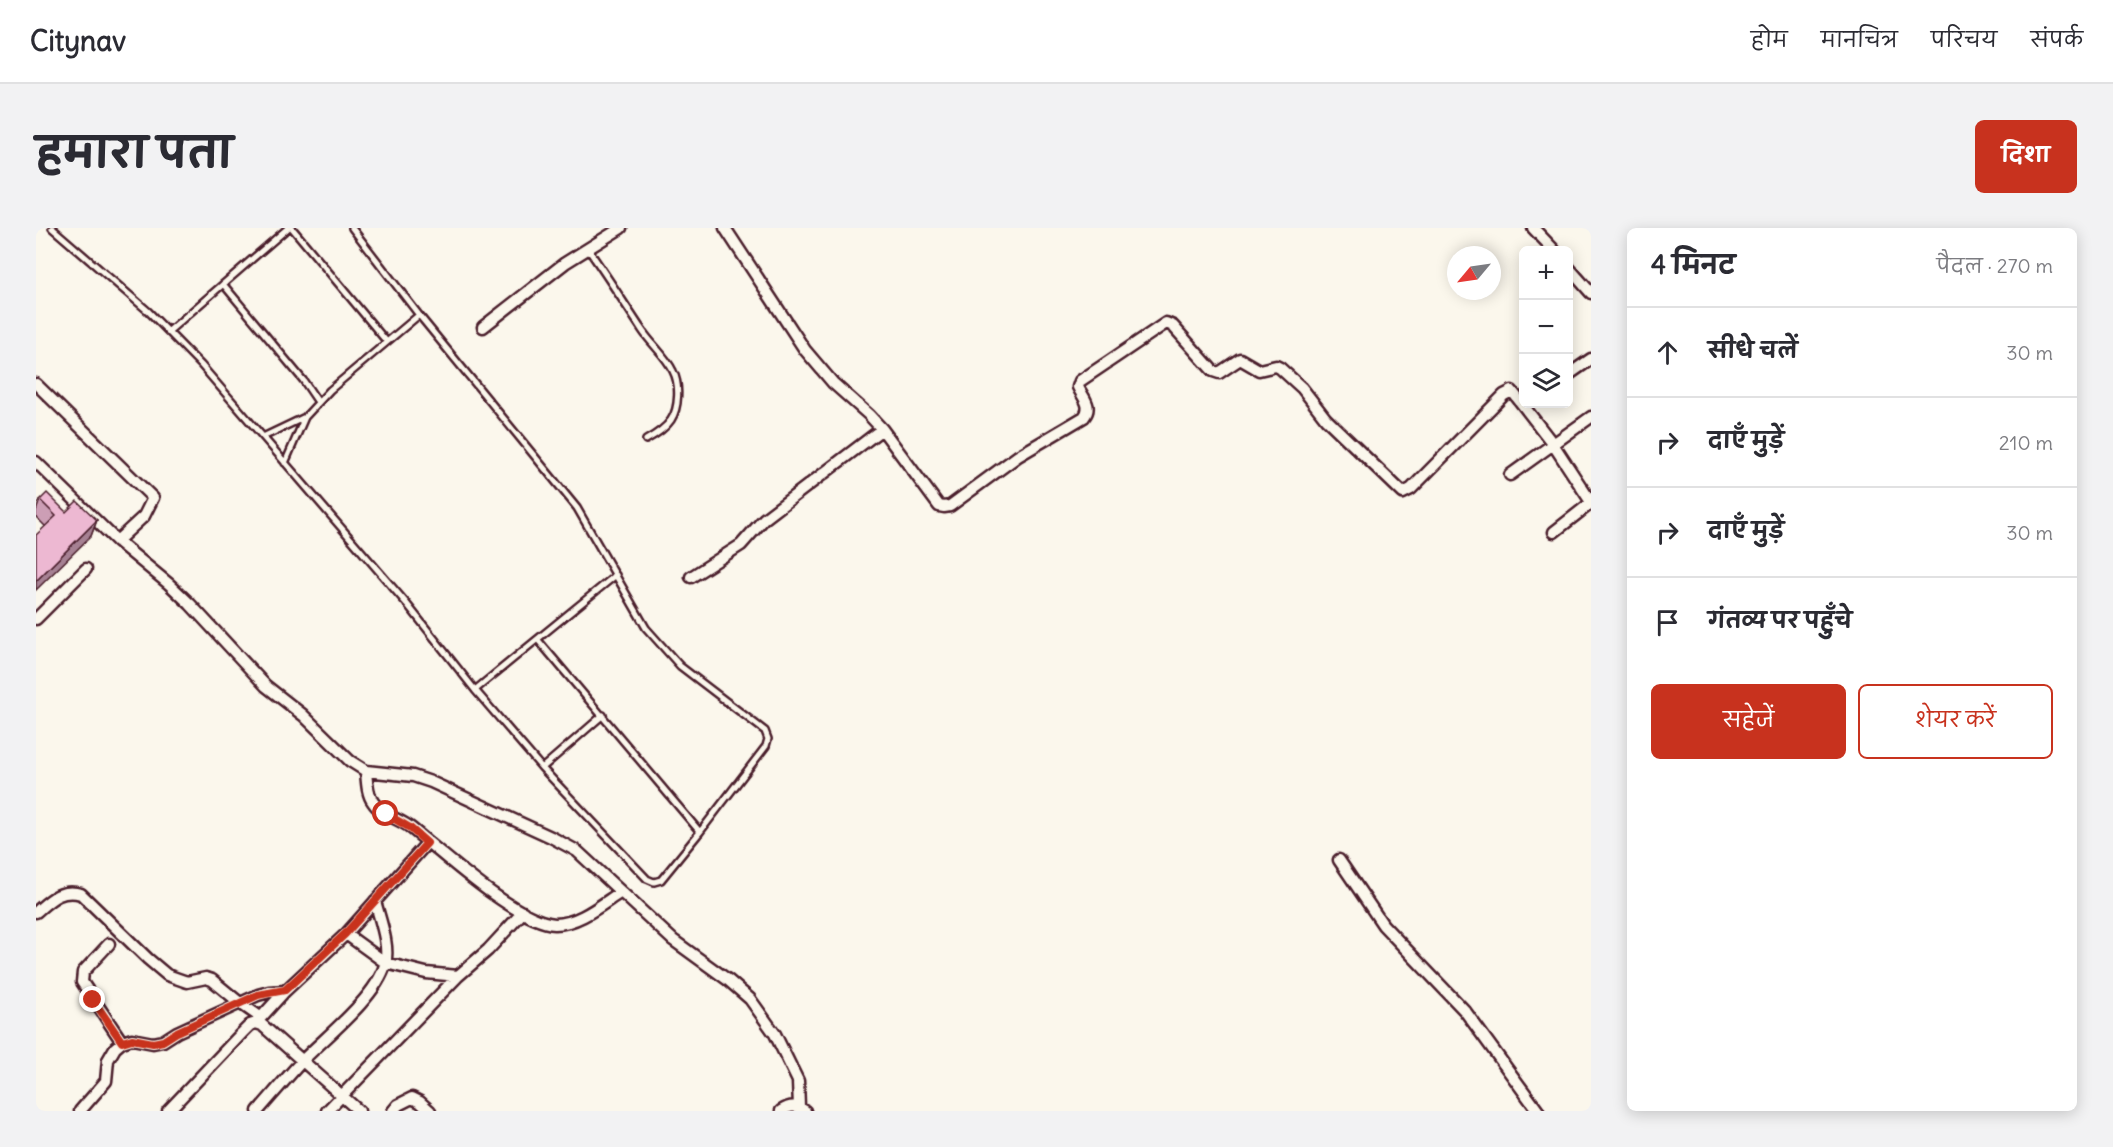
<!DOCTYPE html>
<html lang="hi">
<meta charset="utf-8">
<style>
:root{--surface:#fff;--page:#f2f2f3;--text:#2b2b33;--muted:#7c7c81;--line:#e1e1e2;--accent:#c8321e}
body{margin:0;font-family:Delius,"Playpen Sans Deva",sans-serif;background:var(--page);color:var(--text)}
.controls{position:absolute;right:18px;top:18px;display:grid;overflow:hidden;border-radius:9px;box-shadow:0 3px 15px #0003}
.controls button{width:54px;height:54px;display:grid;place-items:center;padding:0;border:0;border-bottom:2px solid var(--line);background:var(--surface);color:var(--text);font:30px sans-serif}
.compass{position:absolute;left:1411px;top:18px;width:54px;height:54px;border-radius:50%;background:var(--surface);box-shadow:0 3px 15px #0003;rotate:241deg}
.stop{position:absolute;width:18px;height:18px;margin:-14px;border:4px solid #c8321e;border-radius:50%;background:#fff}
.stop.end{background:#c8321e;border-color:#fff;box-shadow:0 2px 6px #0008}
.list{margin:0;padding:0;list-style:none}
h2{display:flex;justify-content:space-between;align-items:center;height:78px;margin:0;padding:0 24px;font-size:26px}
h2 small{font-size:20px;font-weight:400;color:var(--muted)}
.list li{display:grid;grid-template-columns:39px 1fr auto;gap:18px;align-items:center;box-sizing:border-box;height:90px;padding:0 24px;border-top:2px solid var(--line)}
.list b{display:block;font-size:22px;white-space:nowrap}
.list em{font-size:20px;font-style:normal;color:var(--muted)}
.actions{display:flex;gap:12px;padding:18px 24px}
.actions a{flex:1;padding:14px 0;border:2px solid var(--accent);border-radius:9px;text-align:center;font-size:21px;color:var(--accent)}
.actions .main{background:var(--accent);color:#fff}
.icon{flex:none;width:33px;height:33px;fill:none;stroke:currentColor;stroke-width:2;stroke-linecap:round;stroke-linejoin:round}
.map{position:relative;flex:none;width:1555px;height:883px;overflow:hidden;border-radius:9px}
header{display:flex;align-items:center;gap:36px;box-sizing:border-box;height:84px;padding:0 30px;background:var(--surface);border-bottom:2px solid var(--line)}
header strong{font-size:28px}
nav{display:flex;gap:33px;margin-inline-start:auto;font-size:21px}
.intro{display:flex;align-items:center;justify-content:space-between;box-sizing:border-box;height:144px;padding:0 36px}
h1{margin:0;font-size:42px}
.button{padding:15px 27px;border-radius:9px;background:var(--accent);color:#fff;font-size:21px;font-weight:700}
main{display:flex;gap:36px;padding:0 36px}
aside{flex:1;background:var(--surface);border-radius:9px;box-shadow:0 3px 15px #0003}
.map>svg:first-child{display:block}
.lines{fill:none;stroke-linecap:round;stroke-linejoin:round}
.lane-casing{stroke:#4a1f2b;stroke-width:10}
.street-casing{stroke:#4a1f2b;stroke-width:15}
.lane{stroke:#fbf7ec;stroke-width:5}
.street{stroke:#fbf7ec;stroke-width:10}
.wall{fill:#cc9eb5;stroke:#4a1f2b;stroke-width:1.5}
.shaded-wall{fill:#a68193;stroke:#4a1f2b;stroke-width:1.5}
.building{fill:#edb8d2;stroke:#4a1f2b;stroke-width:1.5}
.route{stroke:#c8321e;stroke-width:8}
</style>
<header>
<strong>Citynav</strong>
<nav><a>होम</a><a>मानचित्र</a><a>परिचय</a><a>संपर्क</a></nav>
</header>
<div class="intro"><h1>हमारा पता</h1><a class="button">दिशा</a></div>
<main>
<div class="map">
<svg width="1555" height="883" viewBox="0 0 1555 883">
<rect width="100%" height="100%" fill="#fbf7ec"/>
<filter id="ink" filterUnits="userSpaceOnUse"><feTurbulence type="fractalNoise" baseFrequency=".0167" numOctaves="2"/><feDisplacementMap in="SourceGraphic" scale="12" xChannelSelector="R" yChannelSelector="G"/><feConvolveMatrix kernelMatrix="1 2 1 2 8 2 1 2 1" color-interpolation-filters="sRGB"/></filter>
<g filter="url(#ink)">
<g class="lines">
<g class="lane-casing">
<path id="lane" d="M16,0L112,83L165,137L371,376L439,462L506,540L611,651L618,654L625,652L664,604L730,518L732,511L729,503L644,438L610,400L541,280L383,87L316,0
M256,0L351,114
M552,21C571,48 588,75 606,102C615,116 630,128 637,143C644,156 643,180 635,192C629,201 619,207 610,212
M187,56L267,152L282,174
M133,103L252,0
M227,209L269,189
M249,235L269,189L294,162L383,87
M502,412L664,604
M439,462L580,347
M506,540L567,487"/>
</g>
<g class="street-casing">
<path id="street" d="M689,0L769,122L797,155L833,187L846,201L903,278L908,279L914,278L982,228L1048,189C1057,178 1047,170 1042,159L1044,153L1130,95L1137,98L1177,143L1183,145L1204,131L1223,142L1240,138L1244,140L1266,160L1290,191L1367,265L1375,261L1468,167L1476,163L1517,216L1555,274
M1497,0L1518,22
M1532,39L1555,65
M447,99L529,35L585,0
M1532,147L1555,131
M0,156L117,270L108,288L81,313
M0,234L81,313L133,356L154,376L230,458L267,487L314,533L330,543L377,548L395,554L515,609L541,623L637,712L692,752L714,771L739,806L762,853L763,879
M1474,247L1555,189
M1518,304L1555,275
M655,349L705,317L728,291L846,201
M0,391L50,341
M330,543C331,554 331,566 337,574C346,588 363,590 375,600C406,625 481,694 519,696C543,696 566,676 585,664
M1303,632L1347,697L1429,783L1502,883
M0,684C14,672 25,660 45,666L112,731L131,747L151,754L170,750L176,752L204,775L224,789
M310,706L350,735L390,745L422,748
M73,716L47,744L46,754L86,814
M220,795L249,763L310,706L391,615
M44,883L70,853L72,832L79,820L86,814L96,811L117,815L127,813L141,804L222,767L233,764L249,763
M132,883L206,805L214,797L220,795L226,797L323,883
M222,883C237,866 252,848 268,831C292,807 340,769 349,737C354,717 344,692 339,673
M291,883L422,748L452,722L487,684
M357,883L362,877L376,870L384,874L394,883
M745,883C754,877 760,877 769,883"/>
</g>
<use href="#lane" class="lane"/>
<use href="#street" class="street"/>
</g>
<path class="wall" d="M4,272L30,284L61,292L55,308L9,298L0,289V283Z"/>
<path class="shaded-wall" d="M61,292L55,308L0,362V353Z"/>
<path class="building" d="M11,265L30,284L41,273L61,292L0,353V307L20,288L4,272Z"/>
</g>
<g class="lines" filter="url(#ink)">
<path class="route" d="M57,772L86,814L96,811L117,815L127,813L141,804L222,767L249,762L309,706L391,615L374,600L350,586"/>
</g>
</svg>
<div class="controls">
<button>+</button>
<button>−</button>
<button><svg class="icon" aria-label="layers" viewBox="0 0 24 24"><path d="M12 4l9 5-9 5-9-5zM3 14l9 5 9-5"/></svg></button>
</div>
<svg class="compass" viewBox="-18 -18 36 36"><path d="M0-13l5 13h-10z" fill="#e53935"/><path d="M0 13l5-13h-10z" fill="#7c7c81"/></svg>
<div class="stop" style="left:350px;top:586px"></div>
<div class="stop end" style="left:57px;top:772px"></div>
</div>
<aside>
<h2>4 मिनट<small>पैदल · 270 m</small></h2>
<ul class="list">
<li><svg class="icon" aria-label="ahead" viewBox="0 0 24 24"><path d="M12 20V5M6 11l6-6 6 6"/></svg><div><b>सीधे चलें</b></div><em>30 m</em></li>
<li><svg class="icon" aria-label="right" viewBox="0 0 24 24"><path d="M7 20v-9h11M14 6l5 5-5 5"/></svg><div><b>दाएँ मुड़ें</b></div><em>210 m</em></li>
<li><svg class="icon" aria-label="right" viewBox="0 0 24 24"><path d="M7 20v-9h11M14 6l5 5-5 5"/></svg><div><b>दाएँ मुड़ें</b></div><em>30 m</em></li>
<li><svg class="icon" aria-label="arrive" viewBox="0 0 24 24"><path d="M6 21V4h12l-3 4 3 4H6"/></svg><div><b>गंतव्य पर पहुँचे</b></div></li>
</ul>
<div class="actions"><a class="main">सहेजें</a><a>शेयर करें</a></div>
</aside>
</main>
